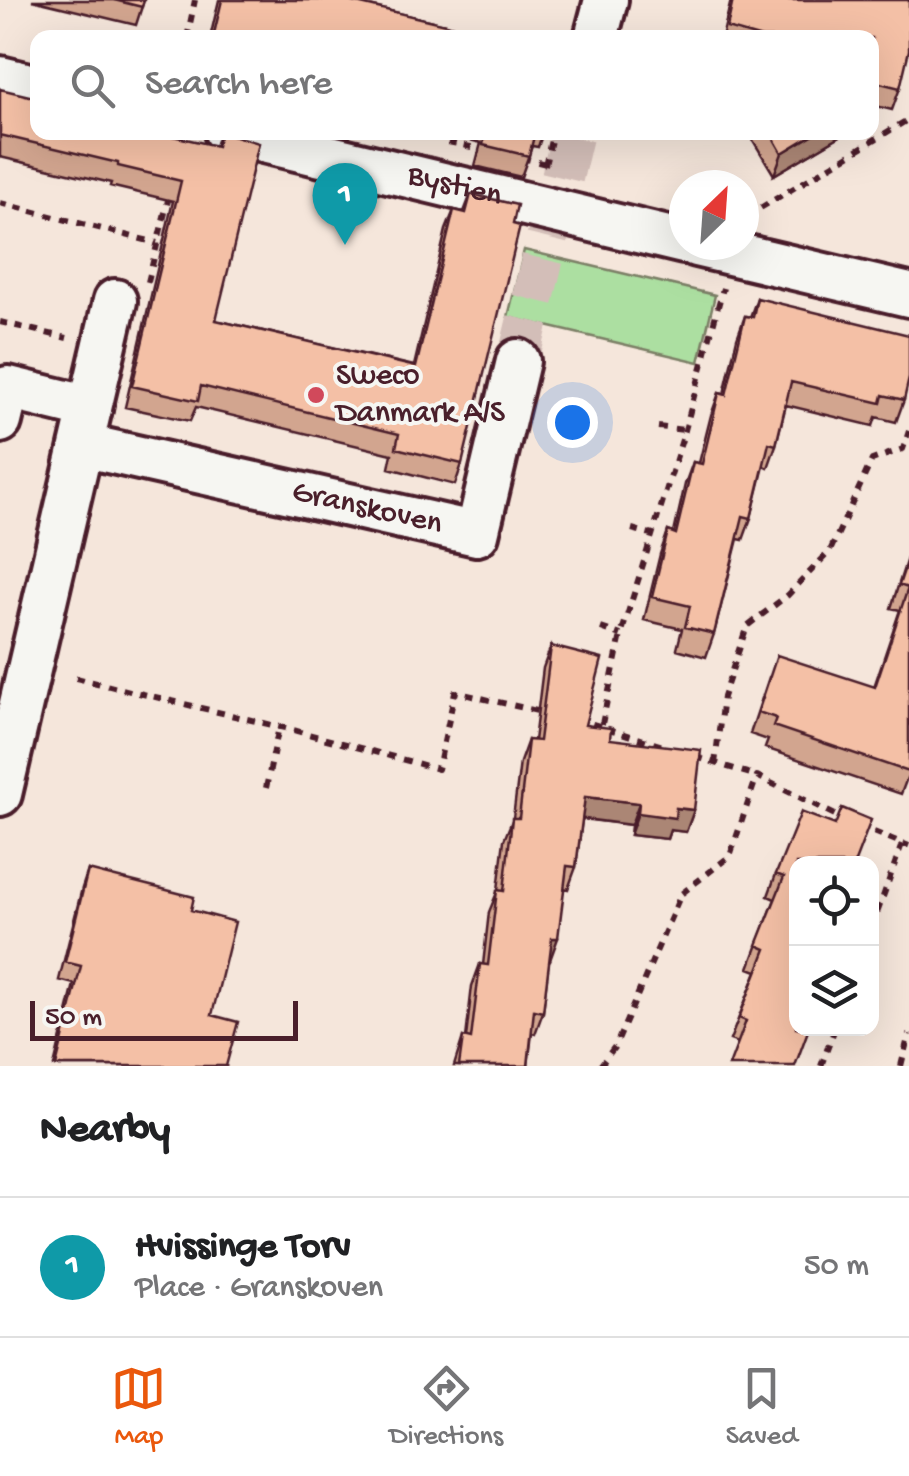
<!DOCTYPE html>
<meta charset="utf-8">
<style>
:root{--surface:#fff;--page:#f2f2f2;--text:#202124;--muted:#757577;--line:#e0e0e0;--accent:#ea580c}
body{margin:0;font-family:"Gochi Hand",sans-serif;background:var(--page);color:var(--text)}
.controls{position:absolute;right:30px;bottom:30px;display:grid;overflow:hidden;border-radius:20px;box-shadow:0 10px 40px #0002}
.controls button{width:90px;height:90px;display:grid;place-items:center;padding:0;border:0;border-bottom:2px solid var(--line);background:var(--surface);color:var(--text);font:50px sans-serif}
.compass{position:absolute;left:669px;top:170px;width:90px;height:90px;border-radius:50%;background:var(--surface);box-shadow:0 10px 40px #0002;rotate:25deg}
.scale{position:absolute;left:30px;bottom:25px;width:268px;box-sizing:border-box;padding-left:10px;border:5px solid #4a1f2b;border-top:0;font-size:28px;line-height:35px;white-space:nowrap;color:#4a1f2b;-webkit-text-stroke:8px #f6f6f2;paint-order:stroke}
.you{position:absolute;left:572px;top:422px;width:35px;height:35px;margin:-25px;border:8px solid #fff;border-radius:50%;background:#1a73e8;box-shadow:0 0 0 15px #1a73e833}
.badge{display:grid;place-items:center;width:65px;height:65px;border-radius:50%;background:var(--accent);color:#fff;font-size:32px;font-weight:700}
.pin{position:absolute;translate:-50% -82px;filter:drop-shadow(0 2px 5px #0008)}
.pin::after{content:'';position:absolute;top:52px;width:35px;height:30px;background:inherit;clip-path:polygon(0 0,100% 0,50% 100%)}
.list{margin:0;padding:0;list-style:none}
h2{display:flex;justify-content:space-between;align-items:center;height:130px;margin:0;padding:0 40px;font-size:42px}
h2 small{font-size:32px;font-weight:400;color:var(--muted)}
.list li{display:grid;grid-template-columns:65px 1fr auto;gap:30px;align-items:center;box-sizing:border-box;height:140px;padding:0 40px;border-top:2px solid var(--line)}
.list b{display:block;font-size:38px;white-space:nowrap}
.list p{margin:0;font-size:32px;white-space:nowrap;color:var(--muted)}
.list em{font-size:32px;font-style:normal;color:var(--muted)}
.icon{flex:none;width:55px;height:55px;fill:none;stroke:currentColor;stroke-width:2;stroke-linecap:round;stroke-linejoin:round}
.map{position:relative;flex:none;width:909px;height:1066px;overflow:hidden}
.search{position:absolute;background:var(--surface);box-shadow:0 10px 40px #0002;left:30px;right:30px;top:30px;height:110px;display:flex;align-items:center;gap:25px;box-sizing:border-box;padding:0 35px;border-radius:20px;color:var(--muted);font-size:38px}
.sheet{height:270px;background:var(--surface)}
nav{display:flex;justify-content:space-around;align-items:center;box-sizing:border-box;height:140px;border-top:2px solid var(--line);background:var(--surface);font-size:28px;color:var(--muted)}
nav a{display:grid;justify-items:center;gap:5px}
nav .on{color:var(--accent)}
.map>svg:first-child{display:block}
.green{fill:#acdfa1;stroke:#7b7f66;stroke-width:2.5}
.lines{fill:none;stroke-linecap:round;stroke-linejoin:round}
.minor-tunnel{stroke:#d3beb8;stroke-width:42;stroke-dasharray:42 21;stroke-linecap:butt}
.minor-casing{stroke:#4a1f2b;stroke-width:50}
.path{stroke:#4a1f2b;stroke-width:6;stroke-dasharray:8 8;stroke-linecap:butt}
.minor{stroke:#f6f6f2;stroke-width:42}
.wall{fill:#d2a58f;stroke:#4a1f2b;stroke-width:2.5}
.shaded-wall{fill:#ab8674;stroke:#4a1f2b;stroke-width:2.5}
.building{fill:#f4c0a6;stroke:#4a1f2b;stroke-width:2.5}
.poi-dot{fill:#d1495b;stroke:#f6f6f2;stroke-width:4}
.labels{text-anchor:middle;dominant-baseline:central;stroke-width:8;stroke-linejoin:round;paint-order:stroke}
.street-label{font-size:32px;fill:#4a1f2b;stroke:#f6f6f2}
.poi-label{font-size:32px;fill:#4a1f2b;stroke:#f6f6f2;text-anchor:start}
</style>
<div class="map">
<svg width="909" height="1066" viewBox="0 0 909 1066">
<rect width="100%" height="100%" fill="#f5e6db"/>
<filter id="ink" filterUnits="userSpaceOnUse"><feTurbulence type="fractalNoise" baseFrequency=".01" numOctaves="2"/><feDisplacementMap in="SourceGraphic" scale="20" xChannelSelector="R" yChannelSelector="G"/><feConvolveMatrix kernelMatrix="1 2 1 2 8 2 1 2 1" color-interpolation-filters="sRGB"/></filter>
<g filter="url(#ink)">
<path class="green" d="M524,250L715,295L699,362L508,317Z"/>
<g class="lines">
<path class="minor-tunnel" d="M518,361L573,132"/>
<g class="minor-casing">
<g id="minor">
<path d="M596,38L606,0"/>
<path d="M0,78L38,87"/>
<path id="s1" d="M226,132L684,242"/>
<path d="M696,245L909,295"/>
<path d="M0,421L8,388L90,408"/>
<path id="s2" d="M82,445L477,534L518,361"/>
<path d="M0,794L115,301"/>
</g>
</g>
<path class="path" d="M187,38L195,0
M448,142L485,150
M522,158L546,164
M545,165L553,132
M0,203L157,243
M747,216L909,119
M148,282L170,192
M0,322L67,338
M658,427L685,430
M632,529L651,534
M601,628L621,635
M76,678L293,730L438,769L455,692L546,713
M577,719L666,747
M602,724L621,635L685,430L723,288
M696,757L757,776
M715,764L723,697L747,626L788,595L830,551L872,460L903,449L909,431
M266,788L279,727
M859,826L909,846
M872,927L902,844
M600,1066L616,1045L681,894L730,856L757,776L843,819
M821,1066L835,1028
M901,1066L909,1034"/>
<use href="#minor" class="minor"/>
</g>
<path class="wall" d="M32,0H144L136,25Z
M219,0H344L504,38H210Z
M731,0H909L900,88L892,110L872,105V38H722Z
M0,89L38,132L215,146L220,132L216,320L414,366L446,230L454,210L464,212L471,194L462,464L455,485L389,468L392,454L196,407L190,421L125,407L173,201L110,186L111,183L0,157Z
M440,132H543L538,147L532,146L521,177L475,166L481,143Z
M748,132H843L842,135L774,175Z
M757,298L904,400L896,422L876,417L873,426L786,405L776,445L768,468L764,466L751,518L743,540L738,539L714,634L706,657L677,649L682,629L644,620L660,554L668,531L674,533L685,484L693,462L699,463L711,415L719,393L724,394L737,338L745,316L750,317Z
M909,552V779L907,778L901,794L765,748L768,740L750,734L769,677L874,687L900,610L891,608Z
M551,646L585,725L610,739L694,810L686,832L670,830L667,839L630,835L631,825L582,819L576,867L568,889L564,888L550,960H549L543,1012L535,1034L532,1033L528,1066H454L463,1037L466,1038L472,986L480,964L483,965L489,912L498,890L504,840L513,818L520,762L528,740L534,741L543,668Z
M871,820L796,864V1028L738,1043L730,1040L757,971L749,968L775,899L768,896L776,874L835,825Z
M88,870L191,910L212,1015L226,1066H54L74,984L59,980L82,888Z"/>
<path class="shaded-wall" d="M817,132H843L842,135L774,175L782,153Z
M585,797L639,803L631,825L577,818Z
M676,808L694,810L686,832L670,830L667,839L630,835L638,813Z
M552,938H558L550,960H544Z"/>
<path class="building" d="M114,0H144L142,7Z
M222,0H344L504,38H213Z
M733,0H909V50L900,88L872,81V38H762L727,28Z
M0,89L38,98V132H155L217,146L220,132H222L259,143L216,320L416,367L454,210L466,213L471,194L517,205L513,224L520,226L462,464L396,448L399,434L201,386L198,401L132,386L181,181L118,166V163L0,135Z
M486,132H535L529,156L483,145Z
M770,132H817L782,153Z
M757,298L909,335V378L904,400L883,395L881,403L791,382L776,445L769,443L751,518L743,516L714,634L685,627L690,606L652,597L668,531L676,534L693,462L702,464L719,393L726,395L745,316L753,317Z
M909,555V772L773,726L776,718L758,712L777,655L875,687L908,588L899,585Z
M551,646L602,659L585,725L611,728L610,739L701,750L694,810L676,808L675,818L638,813L639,803L585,797L576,867L567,866L558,938H552L543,1012L534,1010L528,1066H459L463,1037L471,1039L480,964L488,965L497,890L504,891L512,818H519L528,740L539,741Z
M842,808L871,820L854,864H796V1028H809L795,1066H729L746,1021L739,1018L766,949L757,945L784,877L776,874L801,812L835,825Z
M88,870L194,897L191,910L235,922L212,1015L238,1022L226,1066H56L81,966L65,962Z"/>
</g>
<circle class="poi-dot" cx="316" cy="395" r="10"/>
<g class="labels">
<g class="street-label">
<text stroke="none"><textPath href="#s1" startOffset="235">Bystien</textPath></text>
<text stroke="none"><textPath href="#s2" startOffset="292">Granskoven</textPath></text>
</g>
<g class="poi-label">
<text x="336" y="377">Sweco<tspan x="336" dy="37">Danmark A/S</tspan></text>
</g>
</g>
</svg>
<div class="controls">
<button><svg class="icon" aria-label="locate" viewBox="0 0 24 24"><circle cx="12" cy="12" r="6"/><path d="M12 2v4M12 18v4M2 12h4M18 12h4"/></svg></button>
<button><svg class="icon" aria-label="layers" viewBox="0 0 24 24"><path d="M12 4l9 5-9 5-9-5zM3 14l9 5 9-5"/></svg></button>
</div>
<svg class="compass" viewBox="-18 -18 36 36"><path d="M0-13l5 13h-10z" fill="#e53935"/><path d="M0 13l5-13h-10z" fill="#757577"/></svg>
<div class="scale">50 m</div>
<div class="you"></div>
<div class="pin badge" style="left:345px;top:245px;background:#0f9aa8">1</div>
<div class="search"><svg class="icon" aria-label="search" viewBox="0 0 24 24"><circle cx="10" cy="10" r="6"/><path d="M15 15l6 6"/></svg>Search here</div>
</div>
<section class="sheet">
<h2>Nearby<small></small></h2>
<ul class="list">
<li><span class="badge" style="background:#0f9aa8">1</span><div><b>Hvissinge Torv</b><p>Place · Granskoven</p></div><em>50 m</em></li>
</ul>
</section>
<nav>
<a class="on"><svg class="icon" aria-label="map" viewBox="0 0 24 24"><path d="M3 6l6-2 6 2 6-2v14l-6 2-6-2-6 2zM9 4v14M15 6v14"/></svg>Map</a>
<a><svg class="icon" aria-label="directions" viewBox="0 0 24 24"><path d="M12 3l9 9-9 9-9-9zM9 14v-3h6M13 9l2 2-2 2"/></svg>Directions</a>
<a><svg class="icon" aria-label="saved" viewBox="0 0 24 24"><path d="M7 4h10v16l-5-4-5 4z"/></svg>Saved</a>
</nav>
